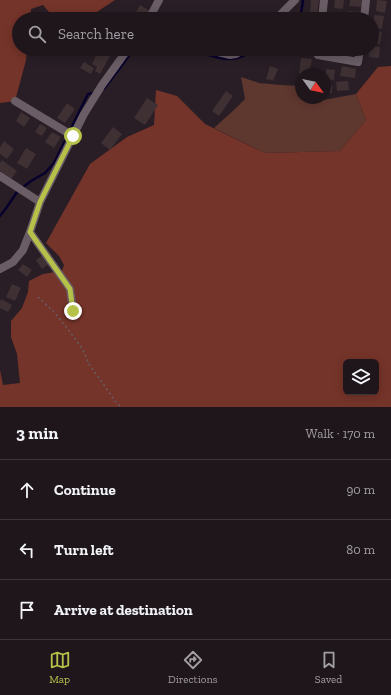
<!DOCTYPE html>
<meta charset="utf-8">
<style>
:root{--surface:#1f161c;--page:#271f25;--text:#f1f3f6;--muted:#a19fa3;--line:#3c353b;--accent:#b6c149}
body{margin:0;font-family:"Zilla Slab",serif;background:var(--page);color:var(--text)}
.controls{position:absolute;right:12px;bottom:12px;display:grid;overflow:hidden;border-radius:6px;box-shadow:0 2px 10px #0003}
.controls button{width:36px;height:36px;display:grid;place-items:center;padding:0;border:0;border-bottom:1px solid var(--line);background:var(--surface);color:var(--text);font:20px sans-serif}
.compass{position:absolute;left:295px;top:68px;width:36px;height:36px;border-radius:50%;background:var(--surface);box-shadow:0 2px 10px #0003;rotate:123deg}
.stop{position:absolute;width:12px;height:12px;margin:-9px;border:3px solid #b6c149;border-radius:50%;background:#fff}
.stop.end{background:#b6c149;border-color:#fff;box-shadow:0 1px 4px #0008}
.list{margin:0;padding:0;list-style:none}
h2{display:flex;justify-content:space-between;align-items:center;height:52px;margin:0;padding:0 16px;font-size:17px}
h2 small{font-size:13px;font-weight:400;color:var(--muted)}
.list li{display:grid;grid-template-columns:26px 1fr auto;gap:12px;align-items:center;box-sizing:border-box;height:60px;padding:0 16px;border-top:1px solid var(--line)}
.list b{display:block;font-size:15px;white-space:nowrap}
.list em{font-size:13px;font-style:normal;color:var(--muted)}
.icon{flex:none;width:22px;height:22px;fill:none;stroke:currentColor;stroke-width:2;stroke-linecap:round;stroke-linejoin:round}
.map{position:relative;flex:none;width:391px;height:407px;overflow:hidden}
.search{position:absolute;background:var(--surface);box-shadow:0 2px 10px #0003;left:12px;right:12px;top:12px;height:44px;display:flex;align-items:center;gap:10px;box-sizing:border-box;padding:0 14px;border-radius:22px;color:var(--muted);font-size:15px}
.sheet{height:232px;background:var(--surface)}
nav{display:flex;justify-content:space-around;align-items:center;box-sizing:border-box;height:56px;border-top:1px solid var(--line);background:var(--surface);font-size:11px;color:var(--muted)}
nav a{display:grid;justify-items:center;gap:2px}
nav .on{color:var(--accent)}
.map>svg:first-child{display:block}
.green{fill:#5e372f}
.forest{fill:#753429;fill-rule:evenodd}
.lines{fill:none;stroke-linecap:round;stroke-linejoin:round}
.stream{stroke:#07002c;stroke-width:2.5}
.building{fill:#3e3033}
.path{stroke:#685d65;stroke-width:1.5;stroke-dasharray:2 3;stroke-linecap:butt}
.minor{stroke:#6a5d66;stroke-width:8}
.route{stroke:#b6c149;stroke-width:5}
</style>
<div class="map">
<svg width="391" height="407" viewBox="0 0 391 407">
<rect width="100%" height="100%" fill="#291e26"/>
<path class="green" d="M241,77L259,83L281,85L301,86V98H321L324,100L356,94L366,120L340,151L265,153L214,128L235,109L245,99Z"/>
<path class="forest" d="M0,0H115L86,19H55L43,5L31,9L30,19H19V49H27L26,60L15,101L0,103Z
M391,66V407H0V370L3,385L20,383L17,354L11,337V321L22,308L28,292L29,281L43,274L62,271L64,265L59,256L46,243L90,164L127,137L154,125L156,90L177,96L205,124L265,153L340,151L366,120L356,94L378,67ZM346,362H376V392H346Z"/>
<g class="lines">
<path class="stream" d="M293,19L301,14L303,0
M189,49C211,55 235,68 253,49
M104,89L134,49
M0,216L7,207L17,192L31,181L45,173L54,163L88,94L94,93"/>
</g>
<path class="building" d="M311,0H319L317,14L310,13Z
M335,0H344L343,9L334,8Z
M350,0H362L361,7L349,6Z
M377,0L387,1L385,13L376,11Z
M140,5L150,11L145,19H132Z
M348,11L360,12L359,19H347Z
M332,14L343,15L342,19H331Z
M374,15L384,16L382,29L373,27Z
M372,30L382,32L380,44L372,43Z
M372,46L380,47L379,58L369,57L370,49H372Z
M346,49H355L354,54L345,53Z
M99,50L110,56L100,74L95,71L97,67L92,64Z
M301,58L312,59L309,74H299Z
M84,62L94,68L91,74L80,68Z
M270,66L278,69L273,81L269,79L268,80L266,79Z
M342,66L356,69L355,78L340,76Z
M326,69L335,70L334,80L325,79Z
M348,81L349,90L337,91L336,82Z
M325,84L332,85V93H325Z
M226,91L233,96L219,116L212,111Z
M147,98L158,105L145,125L134,118Z
M67,103L75,109L65,123L57,118Z
M21,112L30,118L24,127L16,121Z
M40,124L47,128L42,136L35,132Z
M113,127L122,134L110,150L101,143Z
M52,132L61,137L54,148L45,142Z
M4,141L14,149L7,159L0,154V147Z
M26,148L36,154L27,169L17,163Z
M2,160L17,171L11,179L0,171V163Z
M43,255L49,264L42,269L36,260Z
M23,264L32,270L27,277L18,270Z
M12,284L21,288L15,301L6,297Z
M1,299L12,305L8,312L0,308V301Z"/>
<g class="lines">
<path class="path" d="M38,297L53,311L63,323L82,348L89,364L106,388L115,401L121,407"/>
<path class="minor" d="M149,19L159,0
M276,19L295,0
M322,19L324,0
M364,19L366,0
M206,49L230,55L236,54L245,49
M319,49L318,55L358,62L360,49
M15,101L73,136
M0,176L40,202
M30,232L70,289L73,311
M0,269L13,262L23,250L30,232L40,202L84,114L102,85L128,49"/>
</g>
<g class="lines">
<path class="route" d="M73,136L40,202L30,232L70,289L73,311"/>
</g>
</svg>
<div class="controls">
<button><svg class="icon" aria-label="layers" viewBox="0 0 24 24"><path d="M12 4l9 5-9 5-9-5zM3 14l9 5 9-5"/></svg></button>
</div>
<svg class="compass" viewBox="-18 -18 36 36"><path d="M0-13l5 13h-10z" fill="#e53935"/><path d="M0 13l5-13h-10z" fill="#a19fa3"/></svg>
<div class="stop" style="left:73px;top:136px"></div>
<div class="stop end" style="left:73px;top:311px"></div>
<div class="search"><svg class="icon" aria-label="search" viewBox="0 0 24 24"><circle cx="10" cy="10" r="6"/><path d="M15 15l6 6"/></svg>Search here</div>
</div>
<section class="sheet">
<h2>3 min<small>Walk · 170 m</small></h2>
<ul class="list">
<li><svg class="icon" aria-label="ahead" viewBox="0 0 24 24"><path d="M12 20V5M6 11l6-6 6 6"/></svg><div><b>Continue</b></div><em>90 m</em></li>
<li><svg class="icon" aria-label="left" viewBox="0 0 24 24"><path d="M17 20v-9H6M10 6l-5 5 5 5"/></svg><div><b>Turn left</b></div><em>80 m</em></li>
<li><svg class="icon" aria-label="arrive" viewBox="0 0 24 24"><path d="M6 21V4h12l-3 4 3 4H6"/></svg><div><b>Arrive at destination</b></div></li>
</ul>
</section>
<nav>
<a class="on"><svg class="icon" aria-label="map" viewBox="0 0 24 24"><path d="M3 6l6-2 6 2 6-2v14l-6 2-6-2-6 2zM9 4v14M15 6v14"/></svg>Map</a>
<a><svg class="icon" aria-label="directions" viewBox="0 0 24 24"><path d="M12 3l9 9-9 9-9-9zM9 14v-3h6M13 9l2 2-2 2"/></svg>Directions</a>
<a><svg class="icon" aria-label="saved" viewBox="0 0 24 24"><path d="M7 4h10v16l-5-4-5 4z"/></svg>Saved</a>
</nav>
